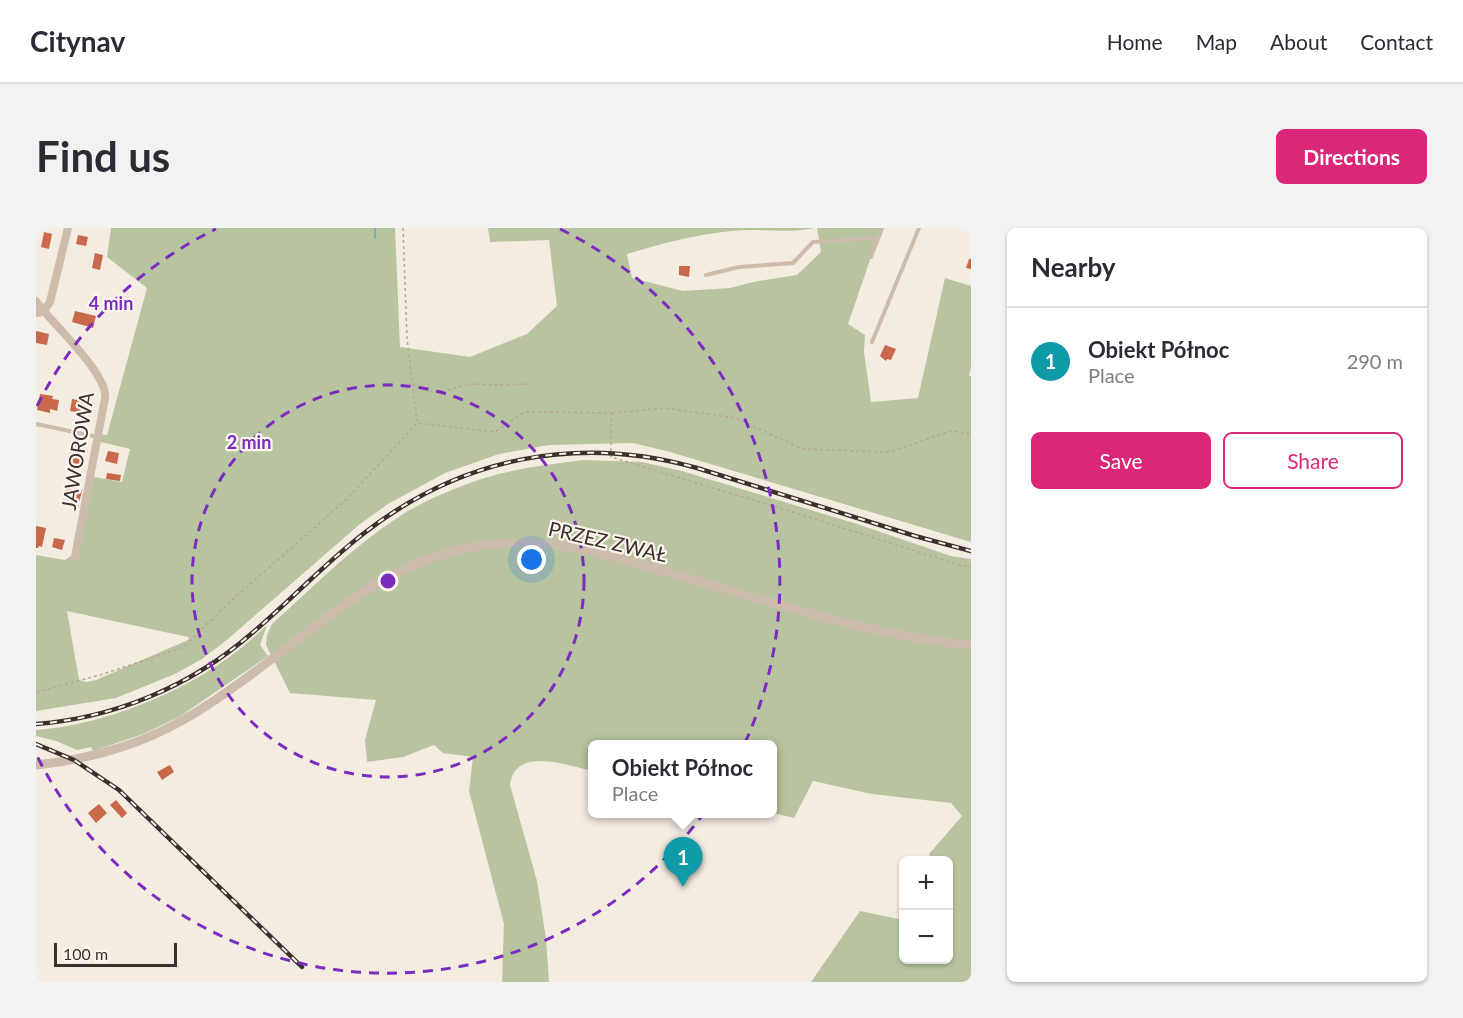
<!DOCTYPE html>
<meta charset="utf-8">
<style>
:root{--surface:#fff;--page:#f2f2f3;--text:#2b2b33;--muted:#7c7c81;--line:#e1e1e2;--accent:#db2777}
body{margin:0;font-family:Lato,sans-serif;background:var(--page);color:var(--text)}
.controls{position:absolute;right:18px;bottom:18px;display:grid;overflow:hidden;border-radius:9px;box-shadow:0 2px 4px #0004}
.controls button{width:54px;height:54px;display:grid;place-items:center;padding:0;border:0;border-bottom:2px solid var(--line);background:var(--surface);color:var(--text);font:30px sans-serif}
.scale{position:absolute;left:18px;bottom:15px;width:123px;box-sizing:border-box;padding-left:6px;border:3px solid #3b302b;border-top:0;font-size:16px;line-height:21px;white-space:nowrap;color:#3b302b;-webkit-text-stroke:4px #fbf5ee;paint-order:stroke}
.you{position:absolute;left:496px;top:332px;width:21px;height:21px;margin:-15px;border:4px solid #fff;border-radius:50%;background:#1a73e8;box-shadow:0 0 0 9px #1a73e833}
.badge{display:grid;place-items:center;width:39px;height:39px;border-radius:50%;background:var(--accent);color:#fff;font-size:20px;font-weight:700}
.pin{position:absolute;translate:-50% -50px;filter:drop-shadow(0 2px 3px #0008)}
.pin::after{content:'';position:absolute;top:32px;width:21px;height:18px;background:inherit;clip-path:polygon(0 0,100% 0,50% 100%)}
.popup{position:absolute;left:552px;top:512px;width:189px;height:78px;box-sizing:border-box;display:grid;place-content:center;border-radius:9px;background:var(--surface);filter:drop-shadow(0 2px 4px #0005);font-size:20px;white-space:nowrap;color:var(--muted)}
.popup b{font-size:22px;color:var(--text)}
.popup::after{content:'';position:absolute;left:50%;top:100%;margin-left:-12px;border:12px solid transparent;border-top-color:var(--surface)}
.list{margin:0;padding:0;list-style:none}
h2{display:flex;justify-content:space-between;align-items:center;height:78px;margin:0;padding:0 24px;font-size:26px}
h2 small{font-size:20px;font-weight:400;color:var(--muted)}
.list li{display:grid;grid-template-columns:39px 1fr auto;gap:18px;align-items:center;box-sizing:border-box;height:108px;padding:0 24px;border-top:2px solid var(--line)}
.list b{display:block;font-size:22px;white-space:nowrap}
.list p{margin:0;font-size:20px;white-space:nowrap;color:var(--muted)}
.list em{font-size:20px;font-style:normal;color:var(--muted)}
.actions{display:flex;gap:12px;padding:18px 24px}
.actions a{flex:1;padding:14px 0;border:2px solid var(--accent);border-radius:9px;text-align:center;font-size:21px;color:var(--accent)}
.actions .main{background:var(--accent);color:#fff}
.map{position:relative;flex:none;width:935px;height:754px;overflow:hidden;border-radius:9px}
header{display:flex;align-items:center;gap:36px;box-sizing:border-box;height:84px;padding:0 30px;background:var(--surface);border-bottom:2px solid var(--line)}
header strong{font-size:28px}
nav{display:flex;gap:33px;margin-inline-start:auto;font-size:21px}
.intro{display:flex;align-items:center;justify-content:space-between;box-sizing:border-box;height:144px;padding:0 36px}
h1{margin:0;font-size:42px}
.button{padding:15px 27px;border-radius:9px;background:var(--accent);color:#fff;font-size:21px;font-weight:700}
main{display:flex;gap:36px;padding:0 36px}
aside{flex:1;background:var(--surface);border-radius:9px;box-shadow:0 2px 4px #0004}
.map>svg:first-child{display:block}
.green{fill:#b8c4a0;fill-rule:evenodd}
.lines{fill:none;stroke-linecap:round;stroke-linejoin:round}
.stream{stroke:#7fb0b2;stroke-width:2}
.building{fill:#c8694b}
.path{stroke:#b9a596;stroke-width:1.5;stroke-dasharray:3 3;stroke-linecap:butt}
.service{stroke:#cdbbac;stroke-width:4}
.minor{stroke:#cdbbac;stroke-width:8}
.tertiary{stroke:#cdbbac;stroke-width:9}
.rail-casing{stroke:#3b302b;stroke-width:4.5}
.rail{stroke:#fbf5ee;stroke-width:2;stroke-dasharray:7;stroke-linecap:butt}
.ring{fill:none;stroke:#7b2cbf;stroke-width:3;stroke-dasharray:10 8}
.labels{text-anchor:middle;dominant-baseline:central;stroke-width:4.5;stroke-linejoin:round;paint-order:stroke}
.street-label{font-size:20px;fill:#3b302b;stroke:#fbf5ee}
.centre{fill:#7b2cbf;stroke:#fbf5ee;stroke-width:3}
.ring-label{font-size:18px;text-anchor:middle;font-weight:bold;fill:#7b2cbf;stroke:#fbf5ee;stroke-width:4.5;stroke-linejoin:round;paint-order:stroke}
</style>
<header>
<strong>Citynav</strong>
<nav><a>Home</a><a>Map</a><a>About</a><a>Contact</a></nav>
</header>
<div class="intro"><h1>Find us</h1><a class="button">Directions</a></div>
<main>
<div class="map">
<svg width="935" height="754" viewBox="0 0 935 754">
<rect width="100%" height="100%" fill="#f4ebe1"/>
<path class="green" d="M75,0H359L364,119L434,129L491,106L521,78L513,12L454,14L452,0H779C751,6 723,0 696,3C660,6 625,16 591,26L596,50L647,63L694,60L717,54L761,47L785,24L781,0H845L812,96L829,107L828,124L835,174L882,170L909,50L935,58V139L933,148H935V314L634,224L597,215L513,217L463,226L409,245L352,276L324,296L192,411L166,431L139,446L80,470L0,483V327L29,332L35,328L42,329L58,249L86,254L94,221L65,214V206L71,207L111,60L71,29ZM31,383L152,409H153L152,412L60,452L50,454L43,452Z
M547,232L606,234L646,243L821,296L915,328L935,331V754H775L824,683L867,692L868,732H912V632H897L893,626L926,588L915,575L836,566L777,553L758,590L737,585V516H557V543C532,538 479,517 474,557L501,653L510,711L513,754H466L468,696L433,563L437,529L407,525L398,517L367,529L331,534L329,512L340,472L254,465L230,417L231,407L236,396C276,360 315,320 361,290C382,276 407,265 431,256C467,242 508,237 547,232Z
M231,397L224,417L232,428L143,489L107,506L57,523L55,519L41,522L20,513L0,508V502C67,497 147,465 200,424C211,416 221,406 231,397Z"/>
<g class="lines">
<path class="stream" d="M339,0V10"/>
</g>
<path class="building" d="M8,4L16,6L13,21L5,19Z
M42,7L52,9L50,18L40,16Z
M59,25L67,27L64,42L56,40Z
M933,31H935V41L930,40Z
M643,38H654L653,49L643,47Z
M39,83L60,88L57,100L36,94Z
M0,103L13,106L11,117L0,115Z
M849,117L860,121L855,132L851,131L850,133L844,128Z
M4,166L17,168L16,171L23,172L21,183L14,181V185L1,182Z
M36,171L52,174L50,186L34,183Z
M35,213L49,216L45,241L33,239Z
M72,223L83,225L81,236L69,233Z
M71,245L85,247L84,253L70,251Z
M30,259L46,262L42,280L31,278L32,271L28,270Z
M0,298L10,300L6,319L3,318L2,320H0Z
M18,310L29,312L26,322L16,319Z
M134,537L138,544L126,552L121,544Z
M80,572L91,585L86,590L74,577Z
M63,576L71,585L60,595L52,585Z"/>
<g class="lines">
<path class="path" d="M367,0L371,110L381,193
M377,157L399,165L435,156L466,157L492,156
M576,185L629,180L700,190L766,221L853,224L915,203L935,206
M0,464L64,447L146,420L196,372L311,271L381,195L459,204L488,184L575,185V229L757,284L923,337L935,339"/>
<path class="service" d="M835,29L846,0
M670,47L703,39L757,35L777,14L842,10
M836,114L883,0
M0,196L62,209"/>
<path class="minor" d="M0,73C16,96 72,145 69,170L39,329
M0,85L7,84L14,74L32,0"/>
<path class="tertiary" d="M0,537C56,531 111,515 159,485C295,401 365,287 546,321C676,352 801,404 935,417"/>
<g class="rail-casing">
<path id="rail" d="M0,496C79,490 155,458 215,406C253,374 287,337 327,306C425,229 542,206 661,240L879,308L935,323
M0,516L38,532L83,562L266,739"/>
</g>
<use href="#rail" class="rail"/>
</g>
<g class="ring">
<circle cx="352" cy="353" r="196"/>
<path d="M1 178A392 392 0 0 1 180 1M524 1A392 392 0 1 1 1 528"/>
</g>
<g class="labels">
<g class="street-label">
<text transform="translate(41 223) rotate(-81)">JAWOROWA</text>
<text transform="translate(572 313) rotate(13)">PRZEZ ZWAŁ</text>
</g>
</g>
<circle cx="352" cy="353" r="9" class="centre"/>
<g class="ring-label">
<text x="75" y="82">4 min</text>
<text x="213" y="221">2 min</text>
</g>
</svg>
<div class="controls">
<button>+</button>
<button>−</button>
</div>
<div class="scale">100 m</div>
<div class="you"></div>
<div class="pin badge" style="left:647px;top:659px;background:#0f9aa8">1</div>
<div class="popup"><b>Obiekt Północ</b>Place</div>
</div>
<aside>
<h2>Nearby<small></small></h2>
<ul class="list">
<li><span class="badge" style="background:#0f9aa8">1</span><div><b>Obiekt Północ</b><p>Place</p></div><em>290 m</em></li>
</ul>
<div class="actions"><a class="main">Save</a><a>Share</a></div>
</aside>
</main>
